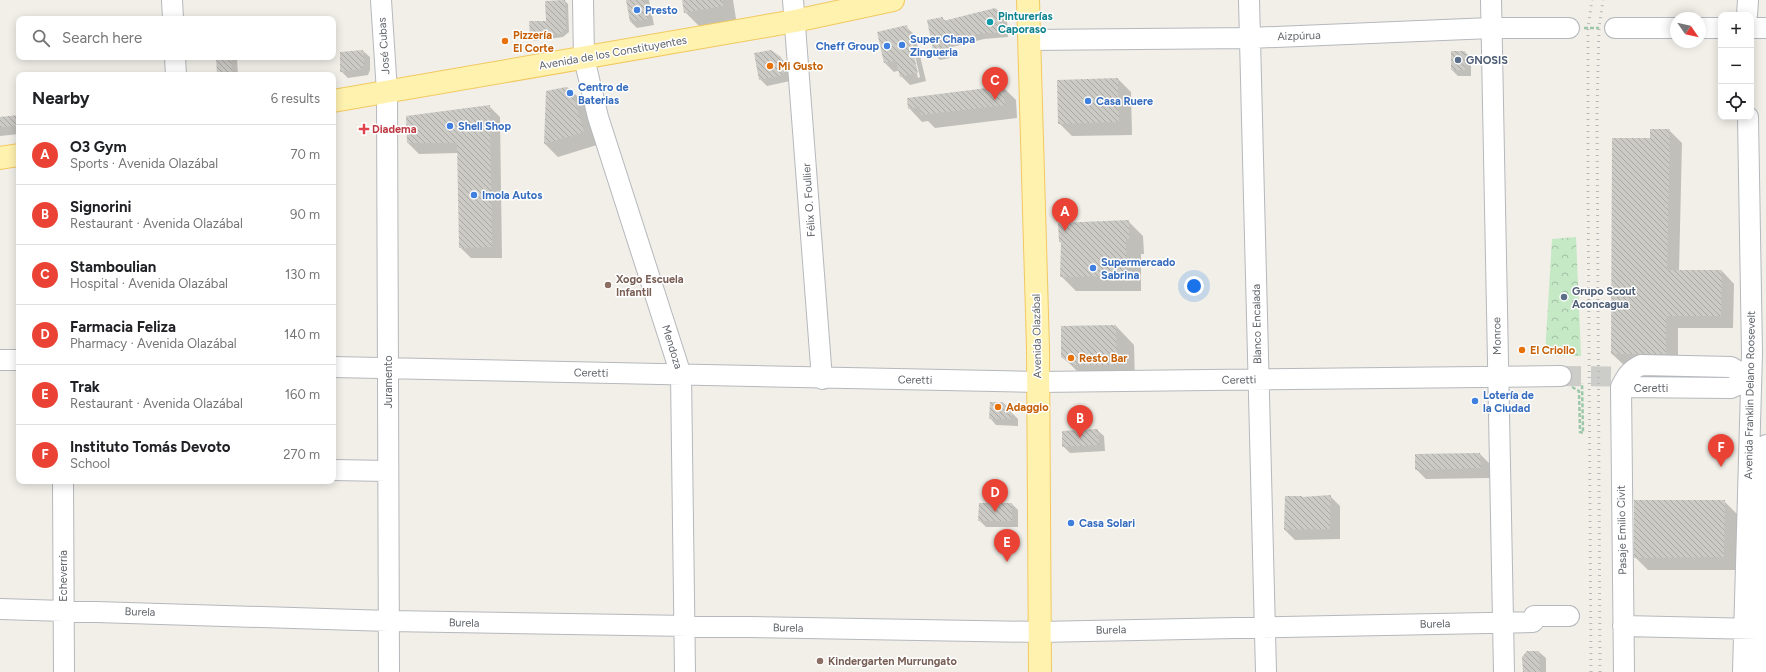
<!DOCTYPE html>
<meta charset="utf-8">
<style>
:root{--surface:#fff;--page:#f6f6f6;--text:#202124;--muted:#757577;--line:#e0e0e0;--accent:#ea4335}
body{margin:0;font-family:Figtree,sans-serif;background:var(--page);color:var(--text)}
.controls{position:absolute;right:12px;top:12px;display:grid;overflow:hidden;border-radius:8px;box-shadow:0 2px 10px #0003}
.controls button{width:36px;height:36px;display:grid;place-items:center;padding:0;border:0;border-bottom:1px solid var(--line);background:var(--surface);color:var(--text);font:20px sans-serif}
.compass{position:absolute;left:1670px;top:12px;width:36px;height:36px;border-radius:50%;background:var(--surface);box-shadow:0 2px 10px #0003;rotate:124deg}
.you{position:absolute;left:1194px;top:286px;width:14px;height:14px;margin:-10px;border:3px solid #fff;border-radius:50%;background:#1a73e8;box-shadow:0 0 0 6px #1a73e833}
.badge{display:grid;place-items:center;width:26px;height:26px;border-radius:50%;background:var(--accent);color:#fff;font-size:13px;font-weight:700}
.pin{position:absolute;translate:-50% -33px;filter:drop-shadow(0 1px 2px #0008)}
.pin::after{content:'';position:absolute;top:21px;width:14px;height:12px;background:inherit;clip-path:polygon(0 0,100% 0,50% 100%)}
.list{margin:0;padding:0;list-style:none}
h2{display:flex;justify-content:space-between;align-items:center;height:52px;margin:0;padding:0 16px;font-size:17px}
h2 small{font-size:13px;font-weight:400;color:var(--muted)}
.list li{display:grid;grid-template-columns:26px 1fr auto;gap:12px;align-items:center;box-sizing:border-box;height:60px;padding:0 16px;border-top:1px solid var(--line)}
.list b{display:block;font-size:15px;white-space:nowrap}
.list p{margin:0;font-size:13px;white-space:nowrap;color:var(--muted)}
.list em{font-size:13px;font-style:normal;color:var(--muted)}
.icon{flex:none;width:22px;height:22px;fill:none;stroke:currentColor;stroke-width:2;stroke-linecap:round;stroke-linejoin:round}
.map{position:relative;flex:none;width:1766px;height:672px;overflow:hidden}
.search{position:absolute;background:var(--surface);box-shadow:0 2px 10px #0003;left:16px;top:16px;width:320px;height:44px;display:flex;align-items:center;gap:10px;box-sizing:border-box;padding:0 14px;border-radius:8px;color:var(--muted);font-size:15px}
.panel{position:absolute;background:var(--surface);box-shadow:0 2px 10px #0003;left:16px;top:72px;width:320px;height:412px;border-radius:8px}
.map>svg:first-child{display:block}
.park{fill:url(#park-crowns)}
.shadow{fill:#0003;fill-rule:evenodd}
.building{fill:url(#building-back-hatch)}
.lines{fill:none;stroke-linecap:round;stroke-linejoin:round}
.minor-tunnel{stroke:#ccccc8;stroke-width:20;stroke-dasharray:20 10;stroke-linecap:butt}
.minor-casing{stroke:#b5b8bc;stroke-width:22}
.major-casing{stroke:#f2c960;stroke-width:24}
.path{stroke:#9cc7a9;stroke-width:2.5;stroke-dasharray:4 2;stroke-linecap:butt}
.minor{stroke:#fff;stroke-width:20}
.major{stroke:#fff2af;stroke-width:22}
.rail{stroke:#b6b7b8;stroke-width:3;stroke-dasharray:1 5;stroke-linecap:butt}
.shop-dot{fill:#3f7fe0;stroke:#fff;stroke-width:1.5}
.culture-dot{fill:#0f9aa8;stroke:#fff;stroke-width:1.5}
.food-dot{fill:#e8710a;stroke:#fff;stroke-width:1.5}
.service-dot{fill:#5c6f8a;stroke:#fff;stroke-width:1.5}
.health-dot{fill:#e0444e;stroke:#fff;stroke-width:1.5}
.education-dot{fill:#8d6e63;stroke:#fff;stroke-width:1.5}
.labels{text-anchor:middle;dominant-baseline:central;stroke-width:3;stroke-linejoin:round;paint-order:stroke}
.shop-label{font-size:11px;font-weight:bold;fill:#366cbe;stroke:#fff;text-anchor:start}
.culture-label{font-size:11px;font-weight:bold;fill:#0d838f;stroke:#fff;text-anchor:start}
.food-label{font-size:11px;font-weight:bold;fill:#c56008;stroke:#fff;text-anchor:start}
.street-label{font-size:11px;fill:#5f6368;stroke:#fff}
.service-label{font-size:11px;font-weight:bold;fill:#4e5e75;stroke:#fff;text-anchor:start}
.health-label{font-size:11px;font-weight:bold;fill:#be3a42;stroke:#fff;text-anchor:start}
.education-label{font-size:11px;font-weight:bold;fill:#785e54;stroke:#fff;text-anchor:start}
</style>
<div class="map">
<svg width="1766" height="672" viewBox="0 0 1766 672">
<defs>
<pattern id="park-crowns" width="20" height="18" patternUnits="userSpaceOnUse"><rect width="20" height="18" fill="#c5e8c5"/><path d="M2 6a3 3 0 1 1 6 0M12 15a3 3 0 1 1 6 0" fill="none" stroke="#a3c0a4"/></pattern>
<pattern id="building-back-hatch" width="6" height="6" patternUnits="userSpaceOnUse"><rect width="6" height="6" fill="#cccac5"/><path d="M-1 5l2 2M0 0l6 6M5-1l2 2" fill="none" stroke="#a9a8a4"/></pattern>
</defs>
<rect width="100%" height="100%" fill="#f1efe8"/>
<path class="park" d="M1576,237L1581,356L1545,355L1552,239Z"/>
<path class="shadow" d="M627,0H649L654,25L637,28L631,22Z
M683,0H733L737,25L704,31L685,12Z
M565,1L568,4L569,32L563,37L534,41L531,38L530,22H547Z
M1002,14L1007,19L1008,37L984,39L952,47L954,57L940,60L935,55L928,21L942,18L946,21Z
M906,27L915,35L926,81L910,85L901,76L900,70L894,72L885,63L878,33ZM908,35H910L920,77L918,78Z
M363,51L370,57V70L368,75L348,78L341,71V53Z
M1465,52L1471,58V76H1458L1452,70Z
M217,57H235L237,59L238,75H218Z
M781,58L788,65L790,81L767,86L760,79Z
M1118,79L1131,92L1132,135L1072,136L1059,123Z
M1003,87L1016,100L1017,118L935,128L928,121L922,122L909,108L908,99Z
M571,90L584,103L597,145L558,157L545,144L547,92Z
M489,106L500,117L502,258H471L460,247L458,153L419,154L408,143Z
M19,116V134L0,136V118Z
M1669,130L1682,143L1679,271H1722L1734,284L1733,328H1678V366H1625L1612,354Z
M1128,221L1143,236L1144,254H1141V291H1076L1061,276L1062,244L1060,242Z
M1116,326L1134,345L1135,383L1081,375L1062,356Z
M1011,412L1018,419V426L996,425L990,418Z
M1097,430L1104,436L1105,451L1070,453L1063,446Z
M1480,454L1490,464V478L1426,479L1416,469Z
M1330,496L1340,506V539L1295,540L1285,530L1286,497L1303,498Z
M1724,501L1737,514V570H1648L1635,557Z
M1012,504L1018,510V527H986L979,520Z
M1528,652H1539L1546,658V672H1524Z"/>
<path class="building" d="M565,0L566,29L560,34L530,38L529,21H546L545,1Z
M626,0H644L648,19L630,22Z
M682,0H723V6L684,13Z
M995,8L1002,13L1003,32L979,34L948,42L950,52L934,55L927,20L943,17V21Z
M907,25L918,73L900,77L896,61L884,63L877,32Z
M363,50L364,64L361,69L340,72V52Z
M771,50L781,57L784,75L759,80L754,53Z
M1451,51H1465V70H1451Z
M216,57H231L232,75H217Z
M1118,78L1119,122L1058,124L1057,80Z
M1003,86L1005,105L921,115L920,107L908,109L907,98Z
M566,87L571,89L584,132L544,144L546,91Z
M490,105L492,247L459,248L457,143H407L406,116Z
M19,115V126L0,127V117Z
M1650,129H1670L1667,270H1722L1721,316H1666V354H1611L1612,138H1650Z
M1129,220V239H1126V276L1060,277L1061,242H1059L1058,223Z
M1116,325L1117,365H1072L1061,357V326Z
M990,402H1002L1012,411V419H989Z
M1098,429L1099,445L1062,447V431Z
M1480,453L1481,468L1415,470V454Z
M1331,495L1330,529L1284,530L1285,496H1302V497Z
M1634,500H1725L1724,557L1634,558Z
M979,503H1012V521H978Z
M1527,651H1539L1540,672H1523L1522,657Z"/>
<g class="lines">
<path class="minor-tunnel" d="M1561,376L1658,377"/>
<g class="minor-casing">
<path id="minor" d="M172,0L173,19
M381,0L387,92L389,672
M583,0L584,58L598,117L681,375L685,672
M793,0L822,379
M1249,0L1266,672
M1491,0L1504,672
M1747,15L1748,0
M1615,28H1676
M1700,28H1721
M1751,28H1766
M1029,40L1250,38L1491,28H1569
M175,57L176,75
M0,360H19
M333,367L1038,382L1561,376
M1621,387L1731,388L1751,379
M333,470L388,471
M63,481L64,672
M0,609L389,621L1039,632L1533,622L1534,616H1569
M1623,626L1757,629
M1624,672L1621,387C1626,377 1630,370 1641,365L1731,367L1751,379
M1743,672L1752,353L1748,117
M1763,672L1766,445"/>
</g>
<g class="major-casing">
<path id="major" d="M1028,0L1038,349L1040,672
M333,101L795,21L893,0
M0,158L19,155"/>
</g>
<path class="path" d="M1584,28H1599
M1572,387L1579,391L1580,432L1583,433L1582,383"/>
<use href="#minor" class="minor"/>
<use href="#major" class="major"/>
<path class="rail" d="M1591,672L1588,181V28L1592,0
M1600,672L1597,111L1599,28L1603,0"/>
</g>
<g class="shop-dot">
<circle cx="637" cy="10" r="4"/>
<circle cx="902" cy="45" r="4"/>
<circle cx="887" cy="46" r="4"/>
<circle cx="570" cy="93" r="4"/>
<circle cx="1088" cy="101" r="4"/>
<circle cx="450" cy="126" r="4"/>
<circle cx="474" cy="195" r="4"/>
<circle cx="1093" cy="268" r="4"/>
<circle cx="1475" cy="401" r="4"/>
<circle cx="1071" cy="523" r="4"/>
</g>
<circle class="culture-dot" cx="990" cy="22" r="4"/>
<g class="food-dot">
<circle cx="505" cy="41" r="4"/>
<circle cx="770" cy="66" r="4"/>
<circle cx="1522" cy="350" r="4"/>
<circle cx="1071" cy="358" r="4"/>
<circle cx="998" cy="407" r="4"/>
</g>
<g class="service-dot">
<circle cx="1458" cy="60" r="4"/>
<circle cx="1564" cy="297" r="4"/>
</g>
<path class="health-dot" d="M362 123h4v4h4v4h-4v4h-4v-4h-4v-4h4z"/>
<g class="education-dot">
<circle cx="608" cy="285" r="4"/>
<circle cx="820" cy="661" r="4"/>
</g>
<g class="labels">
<g class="shop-label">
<text x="645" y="10">Presto</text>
<text x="910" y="39">Super Chapa<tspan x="910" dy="13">Zingueria</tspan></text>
<text x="879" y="46" text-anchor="end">Cheff Group</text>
<text x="578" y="87">Centro de<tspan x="578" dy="13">Baterias</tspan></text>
<text x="1096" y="101">Casa Ruere</text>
<text x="458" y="126">Shell Shop</text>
<text x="482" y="195">Imola Autos</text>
<text x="1101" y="262">Supermercado<tspan x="1101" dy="13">Sabrina</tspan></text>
<text x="1483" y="395">Lotería de<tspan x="1483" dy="13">la Ciudad</tspan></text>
<text x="1079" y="523">Casa Solari</text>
</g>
<g class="culture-label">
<text x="998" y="16">Pinturerías<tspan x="998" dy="13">Caporaso</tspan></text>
</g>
<g class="food-label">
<text x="513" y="35">Pizzería<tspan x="513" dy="13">El Corte</tspan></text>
<text x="778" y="66">Mi Gusto</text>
<text x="1530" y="350">El Criollo</text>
<text x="1079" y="358">Resto Bar</text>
<text x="1006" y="407">Adaggio</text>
</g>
<g class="street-label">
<text transform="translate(1299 36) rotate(-2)">Aizpúrua</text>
<text transform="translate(384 46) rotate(-94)">José Cubas</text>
<text transform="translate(613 53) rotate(-10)">Avenida de los Constituyentes</text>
<text transform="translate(809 200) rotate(-94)">Félix O. Foullier</text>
<text transform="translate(1257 324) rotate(-91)">Blanco Encalada</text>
<text transform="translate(1037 336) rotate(-91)">Avenida Olazábal</text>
<text transform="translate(1497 336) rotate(-91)">Monroe</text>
<text transform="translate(672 347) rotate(73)">Mendoza</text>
<text transform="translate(591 373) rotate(1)">Ceretti</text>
<text transform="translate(915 380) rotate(1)">Ceretti</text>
<text transform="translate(1239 380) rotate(-1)">Ceretti</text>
<text transform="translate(388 382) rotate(-90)">Juramento</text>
<text x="1651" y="388">Ceretti</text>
<text transform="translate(1750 395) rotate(-89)">Avenida Franklin Delano Roosevelt</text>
<text transform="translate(1622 530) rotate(-91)">Pasaje Emilio Civit</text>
<text transform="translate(63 576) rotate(-90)">Echeverría</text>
<text transform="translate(140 612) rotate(2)">Burela</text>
<text transform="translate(464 623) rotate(1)">Burela</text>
<text transform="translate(1435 624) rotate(-1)">Burela</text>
<text transform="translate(788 628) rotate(1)">Burela</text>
<text transform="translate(1111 630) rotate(-1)">Burela</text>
</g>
<g class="service-label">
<text x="1466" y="60">GNOSIS</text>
<text x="1572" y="291">Grupo Scout<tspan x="1572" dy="13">Aconcagua</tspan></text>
</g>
<g class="health-label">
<text x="372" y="129">Diadema</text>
</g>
<g class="education-label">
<text x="616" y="279">Xogo Escuela<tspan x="616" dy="13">Infantil</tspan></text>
<text x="828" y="661">Kindergarten Murrungato</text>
</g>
</g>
</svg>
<div class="controls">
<button>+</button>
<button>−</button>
<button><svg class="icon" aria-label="locate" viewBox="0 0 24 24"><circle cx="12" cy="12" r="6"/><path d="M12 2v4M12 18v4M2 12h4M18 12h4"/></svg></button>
</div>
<svg class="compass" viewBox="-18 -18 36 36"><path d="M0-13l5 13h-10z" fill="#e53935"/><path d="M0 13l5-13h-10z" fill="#757577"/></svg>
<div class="you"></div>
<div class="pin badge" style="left:1065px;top:231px">A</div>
<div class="pin badge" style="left:1080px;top:438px">B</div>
<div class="pin badge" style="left:995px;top:100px">C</div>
<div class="pin badge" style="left:995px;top:512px">D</div>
<div class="pin badge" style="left:1007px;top:562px">E</div>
<div class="pin badge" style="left:1721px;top:467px">F</div>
<div class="search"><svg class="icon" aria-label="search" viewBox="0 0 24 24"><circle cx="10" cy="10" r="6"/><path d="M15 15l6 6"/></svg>Search here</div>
<section class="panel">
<h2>Nearby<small>6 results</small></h2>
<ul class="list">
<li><span class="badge">A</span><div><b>O3 Gym</b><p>Sports · Avenida Olazábal</p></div><em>70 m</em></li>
<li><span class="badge">B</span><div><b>Signorini</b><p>Restaurant · Avenida Olazábal</p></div><em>90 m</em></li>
<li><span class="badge">C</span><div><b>Stamboulian</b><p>Hospital · Avenida Olazábal</p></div><em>130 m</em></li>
<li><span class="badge">D</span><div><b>Farmacia Feliza</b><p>Pharmacy · Avenida Olazábal</p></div><em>140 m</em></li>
<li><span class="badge">E</span><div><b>Trak</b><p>Restaurant · Avenida Olazábal</p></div><em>160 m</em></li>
<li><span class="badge">F</span><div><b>Instituto Tomás Devoto</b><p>School</p></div><em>270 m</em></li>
</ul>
</section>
</div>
